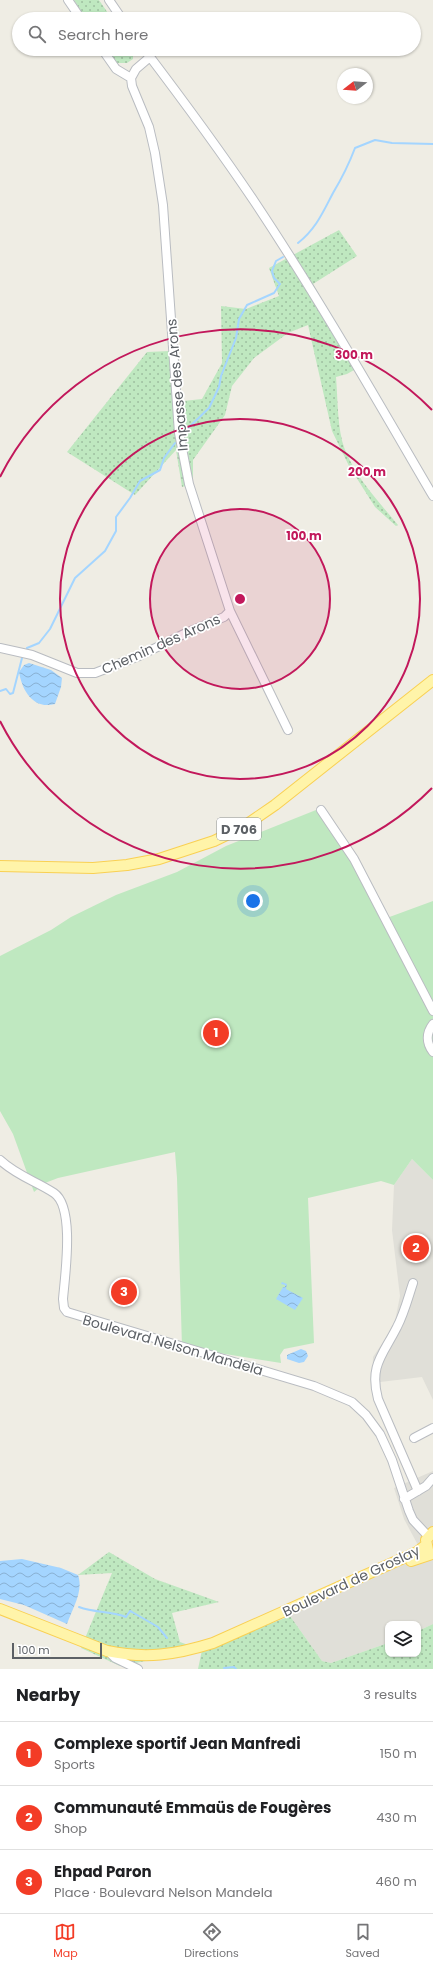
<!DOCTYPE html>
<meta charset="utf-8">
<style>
:root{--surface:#fff;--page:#f6f6f6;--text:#202124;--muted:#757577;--line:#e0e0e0;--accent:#f33c26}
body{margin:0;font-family:Poppins,sans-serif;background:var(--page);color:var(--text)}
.controls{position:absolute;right:12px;bottom:12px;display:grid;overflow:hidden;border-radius:8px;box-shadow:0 1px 3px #0004}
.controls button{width:36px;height:36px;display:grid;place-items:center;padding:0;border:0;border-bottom:1px solid var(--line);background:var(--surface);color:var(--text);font:20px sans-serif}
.compass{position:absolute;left:337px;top:68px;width:36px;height:36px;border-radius:50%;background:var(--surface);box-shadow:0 1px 3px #0004;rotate:253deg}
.scale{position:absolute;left:12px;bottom:10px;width:90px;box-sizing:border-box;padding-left:4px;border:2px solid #5c6065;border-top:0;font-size:11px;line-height:14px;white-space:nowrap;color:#5c6065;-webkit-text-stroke:3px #fff;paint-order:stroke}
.you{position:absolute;left:253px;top:901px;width:14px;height:14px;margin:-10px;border:3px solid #fff;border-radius:50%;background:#1a73e8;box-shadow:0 0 0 6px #1a73e833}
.badge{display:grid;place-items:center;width:26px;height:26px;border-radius:50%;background:var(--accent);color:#fff;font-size:13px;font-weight:700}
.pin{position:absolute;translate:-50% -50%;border:2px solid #fff;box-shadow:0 1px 4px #0006}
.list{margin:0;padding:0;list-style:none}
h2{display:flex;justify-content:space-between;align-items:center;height:52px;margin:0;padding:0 16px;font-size:17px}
h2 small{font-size:13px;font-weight:400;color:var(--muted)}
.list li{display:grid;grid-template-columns:26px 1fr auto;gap:12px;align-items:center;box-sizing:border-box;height:64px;padding:0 16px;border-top:1px solid var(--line)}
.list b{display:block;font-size:15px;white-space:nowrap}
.list p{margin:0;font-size:13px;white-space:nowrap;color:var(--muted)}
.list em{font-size:13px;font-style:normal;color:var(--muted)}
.icon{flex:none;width:22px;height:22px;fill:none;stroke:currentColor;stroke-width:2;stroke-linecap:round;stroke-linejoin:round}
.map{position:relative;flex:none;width:433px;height:1669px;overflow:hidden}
.search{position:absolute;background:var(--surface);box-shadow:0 1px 3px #0004;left:12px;right:12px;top:12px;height:44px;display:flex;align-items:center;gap:10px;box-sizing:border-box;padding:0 14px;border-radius:22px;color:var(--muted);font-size:15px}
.sheet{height:244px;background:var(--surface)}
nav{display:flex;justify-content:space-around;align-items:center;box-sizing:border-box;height:56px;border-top:1px solid var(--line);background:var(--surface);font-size:11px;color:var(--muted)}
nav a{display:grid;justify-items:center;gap:2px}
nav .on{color:var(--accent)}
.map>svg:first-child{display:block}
.industrial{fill:#e0dfd8}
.grass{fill:url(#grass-dots)}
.pitch{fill:#bfe8c0}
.water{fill:url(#water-waves)}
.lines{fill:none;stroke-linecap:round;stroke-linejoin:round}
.stream{stroke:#a4d5ff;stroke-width:2}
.minor-casing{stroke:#b9bcc1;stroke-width:10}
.major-casing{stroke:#f9d053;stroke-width:12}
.minor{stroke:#fff;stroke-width:8}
.major{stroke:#fff4a9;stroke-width:10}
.ring{fill:none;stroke:#c2185b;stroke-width:2}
.labels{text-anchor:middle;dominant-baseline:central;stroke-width:3.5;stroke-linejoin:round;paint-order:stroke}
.shield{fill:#fff;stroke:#8d9093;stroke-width:1}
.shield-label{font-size:13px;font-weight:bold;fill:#5c6065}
.street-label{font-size:14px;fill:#5c6065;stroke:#fff}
.centre{fill:#c2185b;stroke:#fff;stroke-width:2}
.ring-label{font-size:12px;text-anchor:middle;font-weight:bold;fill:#c2185b;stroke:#fff;stroke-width:3.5;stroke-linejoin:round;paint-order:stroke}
</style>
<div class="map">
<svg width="433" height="1669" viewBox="0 0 433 1669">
<defs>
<pattern id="grass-dots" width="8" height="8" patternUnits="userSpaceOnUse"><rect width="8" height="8" fill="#bfe8c0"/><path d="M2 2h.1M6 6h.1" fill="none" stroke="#9ebfa0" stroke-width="1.8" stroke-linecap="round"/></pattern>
<pattern id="water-waves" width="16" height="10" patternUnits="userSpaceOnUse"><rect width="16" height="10" fill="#a4d5ff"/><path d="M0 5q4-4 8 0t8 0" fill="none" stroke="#89b0d2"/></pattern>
</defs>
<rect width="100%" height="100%" fill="#efede4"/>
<path class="industrial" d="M412,1159L433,1180V1400L422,1377L372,1383L373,1357L394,1326L400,1296L392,1230L394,1185Z
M433,1471V1624L418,1631V1624H388V1643L331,1663L322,1661L290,1616L350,1576L419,1547L404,1519L394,1488Z"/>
<path class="grass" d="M74,0H99L112,19H86Z
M105,49H133V59L127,63H117Z
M339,230L357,256L313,284L361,366L347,374L336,377C338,400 337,429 345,450C357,479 379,502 398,525L396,526L375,507L349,466L332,431L308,325L288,333L254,358L232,386L225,415L193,460V484L182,487L176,450L135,495L67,452L147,352L170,351L174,402L202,399L222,363L221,306L246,309L279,296L269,268Z
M109,1552L155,1579L219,1602L172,1613L180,1642L202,1650L290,1616L322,1661L331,1663L388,1643V1654H418V1631L433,1624V1669H198L202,1650L120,1666L81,1648L112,1573L78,1575Z"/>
<path class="pitch" d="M316,810L357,871L384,919L433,901V1180L412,1159L394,1185L381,1181L308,1198L314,1343L284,1349L280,1355L281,1363L182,1347L177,1178L175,1152L58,1178L45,1183L34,1192L13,1134L0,1111V956L51,930L71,917L116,895L177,872L226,846Z"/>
<path class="water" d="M29,663L51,670L62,678L61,687L55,704C33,710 22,690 19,672L24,665Z
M282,1282L287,1284L286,1289L303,1298L295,1310L276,1299L283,1287H285V1285L281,1284Z
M301,1349L306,1351L308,1356L304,1362L299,1363L287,1359V1355Z
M22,1559L61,1568L78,1575C84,1591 72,1609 67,1624L24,1605L0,1599V1561Z"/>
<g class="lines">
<path class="stream" d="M298,243C316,229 323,212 333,193C342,178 349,164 355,148L375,140L392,143L433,144
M186,430L209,408L219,387L221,376L236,338L239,319L247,305L274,293L280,284L274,278L272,271L276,261L283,257
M27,648L39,643L50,629L75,578L105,551L116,531V517L130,498L140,481L160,470L164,458L175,443
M0,691L6,689L10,694L13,693L22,658
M79,1607C95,1613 111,1611 126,1617L130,1611L132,1612L158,1627L167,1638
M224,1668L234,1667L236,1669"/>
<g class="minor-casing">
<path id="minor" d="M68,0L81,19
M109,0L122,19
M96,19L100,17L104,19
M102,49L116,69L131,78
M144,49C182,99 219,149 254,201C318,297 375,397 433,496
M150,57L136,69L131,78L132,86L149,127L155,153L163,205L179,433L189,484L230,611L288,730
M0,648L32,655L77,673H95L139,656L188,632L224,617L230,611
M321,810L354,859L433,1011
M433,1024C426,1033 426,1043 433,1052
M0,1160C17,1176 36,1181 54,1193C75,1207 65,1275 63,1299L64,1308L67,1312L314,1386L352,1402L366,1415L380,1434L392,1460L409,1511L413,1520L428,1536
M413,1283C408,1298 404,1314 397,1327C383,1355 369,1365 378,1399L418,1491
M414,1438L433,1428
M404,1499L426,1486L433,1478
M108,1651L115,1658L138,1669"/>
</g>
<g class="major-casing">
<path id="major" d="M0,866L93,868L127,865L159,859L214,841L243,827L275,805L433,680
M428,1550L426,1540L433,1532
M411,1561L432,1554
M0,1609L107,1651C146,1659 175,1655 213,1643L417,1552L426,1545"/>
</g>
<use href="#minor" class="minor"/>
<use href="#major" class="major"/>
</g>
<circle cx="240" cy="599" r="90" fill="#c2185b" fill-opacity=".12"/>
<g class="ring">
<circle cx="240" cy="599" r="90"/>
<circle cx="240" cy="599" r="180"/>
<path d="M432 788A269 269 0 0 1 0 721M0 477A269 269 0 0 1 432 410"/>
</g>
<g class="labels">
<rect class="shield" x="217" y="818" width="44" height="22" rx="3"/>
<g class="shield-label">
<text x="239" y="829">D 706</text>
</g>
<g class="street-label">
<text transform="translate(177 385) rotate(-95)">Impasse des Arons</text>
<text transform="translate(161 644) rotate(-24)">Chemin des Arons</text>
<text transform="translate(173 1345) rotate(16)">Boulevard Nelson Mandela</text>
<text transform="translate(351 1581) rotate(-25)">Boulevard de Groslay</text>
</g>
</g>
<circle cx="240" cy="599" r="6" class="centre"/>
<g class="ring-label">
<text x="354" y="359">300 m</text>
<text x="367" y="476">200 m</text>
<text x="304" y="540">100 m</text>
</g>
</svg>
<div class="controls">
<button><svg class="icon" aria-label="layers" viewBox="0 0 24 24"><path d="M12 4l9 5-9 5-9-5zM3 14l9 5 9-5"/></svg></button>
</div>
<svg class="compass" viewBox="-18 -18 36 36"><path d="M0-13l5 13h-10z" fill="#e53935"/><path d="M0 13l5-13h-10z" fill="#757577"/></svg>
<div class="scale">100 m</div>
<div class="you"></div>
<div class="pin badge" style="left:216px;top:1033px">1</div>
<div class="pin badge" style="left:416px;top:1248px">2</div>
<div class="pin badge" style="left:124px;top:1292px">3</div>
<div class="search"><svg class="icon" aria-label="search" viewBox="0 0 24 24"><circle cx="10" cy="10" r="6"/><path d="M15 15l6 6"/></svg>Search here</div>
</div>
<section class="sheet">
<h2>Nearby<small>3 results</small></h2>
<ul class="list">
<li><span class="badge">1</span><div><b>Complexe sportif Jean Manfredi</b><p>Sports</p></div><em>150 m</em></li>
<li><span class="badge">2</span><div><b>Communauté Emmaüs de Fougères</b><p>Shop</p></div><em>430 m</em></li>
<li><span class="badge">3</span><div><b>Ehpad Paron</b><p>Place · Boulevard Nelson Mandela</p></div><em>460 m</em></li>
</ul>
</section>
<nav>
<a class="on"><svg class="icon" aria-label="map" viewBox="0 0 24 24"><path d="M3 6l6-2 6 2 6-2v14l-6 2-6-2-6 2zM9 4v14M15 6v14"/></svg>Map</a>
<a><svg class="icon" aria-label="directions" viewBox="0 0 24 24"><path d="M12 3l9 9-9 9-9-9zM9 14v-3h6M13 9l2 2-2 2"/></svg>Directions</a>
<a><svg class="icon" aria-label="saved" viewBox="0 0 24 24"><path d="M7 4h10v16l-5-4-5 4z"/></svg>Saved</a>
</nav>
